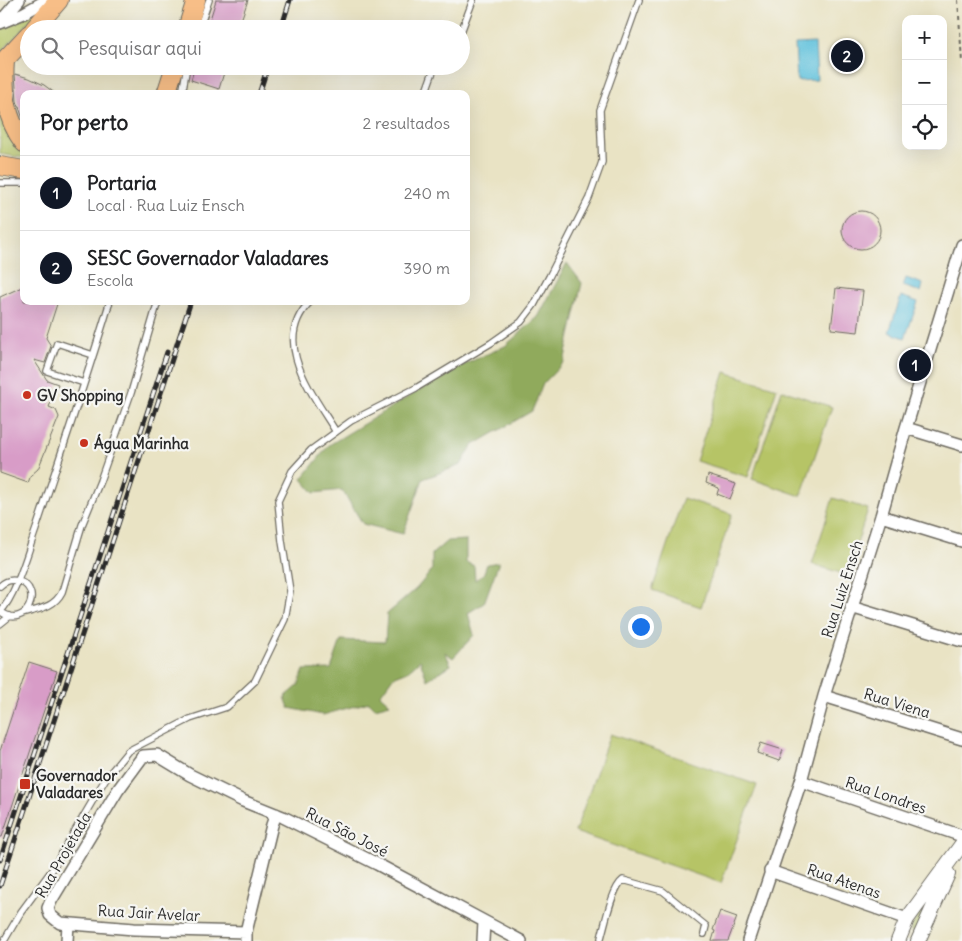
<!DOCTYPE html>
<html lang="pt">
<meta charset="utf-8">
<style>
:root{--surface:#fff;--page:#f6f6f6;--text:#202124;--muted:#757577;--line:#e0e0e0;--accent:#111827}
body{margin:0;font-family:Delius,sans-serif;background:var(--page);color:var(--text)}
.controls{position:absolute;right:15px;top:15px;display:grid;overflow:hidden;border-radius:10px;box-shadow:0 5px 20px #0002}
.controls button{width:45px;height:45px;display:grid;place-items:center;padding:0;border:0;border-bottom:1px solid var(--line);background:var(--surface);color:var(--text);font:25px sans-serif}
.you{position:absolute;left:640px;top:626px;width:18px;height:18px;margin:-12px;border:4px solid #fff;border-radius:50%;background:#1a73e8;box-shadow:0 0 0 8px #1a73e833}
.badge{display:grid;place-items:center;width:32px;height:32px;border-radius:50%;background:var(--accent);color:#fff;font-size:16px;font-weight:700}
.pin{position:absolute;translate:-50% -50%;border:2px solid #fff;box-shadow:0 1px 5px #0006}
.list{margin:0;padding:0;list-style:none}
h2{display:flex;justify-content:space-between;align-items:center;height:65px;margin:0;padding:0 20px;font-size:21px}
h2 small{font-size:16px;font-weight:400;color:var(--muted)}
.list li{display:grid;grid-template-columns:32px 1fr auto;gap:15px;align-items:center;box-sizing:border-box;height:75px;padding:0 20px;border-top:1px solid var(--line)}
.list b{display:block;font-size:19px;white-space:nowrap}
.list p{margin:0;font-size:16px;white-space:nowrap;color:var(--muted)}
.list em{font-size:16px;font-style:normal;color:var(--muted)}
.icon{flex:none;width:28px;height:28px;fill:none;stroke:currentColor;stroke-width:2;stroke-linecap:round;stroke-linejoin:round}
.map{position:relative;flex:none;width:962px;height:941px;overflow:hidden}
.search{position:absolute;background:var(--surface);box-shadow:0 5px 20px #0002;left:20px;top:20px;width:450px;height:55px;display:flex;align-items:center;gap:12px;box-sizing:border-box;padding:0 18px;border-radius:28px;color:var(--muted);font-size:19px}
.panel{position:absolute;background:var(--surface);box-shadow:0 5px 20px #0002;left:20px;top:90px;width:450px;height:215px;border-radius:10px}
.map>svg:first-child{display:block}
.green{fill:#b6c466;stroke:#707848}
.forest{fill:#90aa5b;stroke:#5e6a43}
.water{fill:#5ec1dc;stroke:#447684}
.building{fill:#d89cc7}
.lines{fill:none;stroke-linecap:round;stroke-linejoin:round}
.service-casing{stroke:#6e6b61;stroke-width:8}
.minor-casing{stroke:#6e6b61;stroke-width:14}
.tertiary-casing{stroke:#6e6b61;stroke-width:16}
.primary-casing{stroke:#6e6b61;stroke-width:20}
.path{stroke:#6e6b61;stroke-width:2;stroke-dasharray:4 4;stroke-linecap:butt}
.service{stroke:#fff;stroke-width:5.5}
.minor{stroke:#fff;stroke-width:11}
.tertiary{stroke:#fff;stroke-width:14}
.primary{stroke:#f7be87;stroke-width:18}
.rail-casing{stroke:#2b2b2b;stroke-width:5}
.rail{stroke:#f6f6f2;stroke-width:3;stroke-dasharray:9;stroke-linecap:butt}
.poi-dot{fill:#c8321e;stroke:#f6f6f2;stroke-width:2}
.labels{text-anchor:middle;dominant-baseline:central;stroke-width:4.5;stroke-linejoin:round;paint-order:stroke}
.poi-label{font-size:15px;font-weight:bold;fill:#2b2b2b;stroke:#f6f6f2;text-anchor:start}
.street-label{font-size:15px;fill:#2b2b2b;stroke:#f6f6f2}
</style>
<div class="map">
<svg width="962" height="941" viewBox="0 0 962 941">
<rect width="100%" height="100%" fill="#f6f6f2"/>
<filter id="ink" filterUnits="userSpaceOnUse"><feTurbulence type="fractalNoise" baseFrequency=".02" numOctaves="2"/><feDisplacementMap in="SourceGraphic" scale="10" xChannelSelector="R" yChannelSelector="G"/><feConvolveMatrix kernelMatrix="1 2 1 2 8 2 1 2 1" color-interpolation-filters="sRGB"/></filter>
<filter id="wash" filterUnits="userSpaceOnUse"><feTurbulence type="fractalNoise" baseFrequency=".0096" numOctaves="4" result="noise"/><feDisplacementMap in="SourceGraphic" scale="20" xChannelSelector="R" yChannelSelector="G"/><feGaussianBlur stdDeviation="1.12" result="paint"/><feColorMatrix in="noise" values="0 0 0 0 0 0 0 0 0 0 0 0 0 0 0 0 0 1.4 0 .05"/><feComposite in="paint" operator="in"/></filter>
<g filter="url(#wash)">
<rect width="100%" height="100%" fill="#e9e3c4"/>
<path class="green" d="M42,9L0,53V27Z
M0,108L24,151V158L0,154Z
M725,372L777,388L748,477L696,461Z
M782,390L832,407L801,496L752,479Z
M683,498L732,514L701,607L652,590Z
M833,498L868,509L847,575L812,564Z
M610,734L757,785L721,883L575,832Z
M926,897L930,900L916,933L910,930Z"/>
<path class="forest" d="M567,263L582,283L564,362L543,384L532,411L472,446L461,465L423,479L403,534L363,524L342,490L314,493L302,479L329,445L454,369L505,346L538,317Z
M466,540V562L474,566L475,580L483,575L487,564L499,562L484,603L468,613L474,635L453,658L445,652L451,665L427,680L420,660L408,671L393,677L380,695L390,704L375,708L369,702L323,715L289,708L285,697L298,686L304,670L331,669L341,640L385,642L387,614L417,588L432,570V554L447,541Z"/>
<path class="water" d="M815,43L817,80L797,81L795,44Z
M906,278L923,284L921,292L903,286Z
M901,296L918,302L905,338L889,332Z"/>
<g id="blocks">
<path class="building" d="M216,0H248L238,29H207Z
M195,66H226L219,89L191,80Z
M15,74L29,78L44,85L56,94H24V122L17,101Z
M842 230a19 19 0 1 1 38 0a19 19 0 1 1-38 0Z
M24,286V301H58L46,338L51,346L45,363L34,360L47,380L58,384L49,407L56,410L59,417L38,469L31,475L28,483L0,473V297Z
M836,288L863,291L858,332L831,329Z
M914,355L920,357L915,374L907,372Z
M708,475L736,484L730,499L717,494L719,488L706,483Z
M29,662L57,671L2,837H0V751Z
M761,743L783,750L779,761L757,753Z
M720,911L737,917L728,941H712L715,931L713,930Z"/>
</g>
</g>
<g filter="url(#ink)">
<use href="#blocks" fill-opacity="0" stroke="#6e6b61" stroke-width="1"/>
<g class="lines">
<g class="service-casing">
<path id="service" d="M199,29L209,0
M461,32L473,0
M182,94L187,66
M425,94L435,66
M0,183H24
M311,301C269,341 313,394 336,432
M84,383L47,371L57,343L93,355
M0,586C5,581 11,579 18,581C45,588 26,632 0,611
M0,612C16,596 28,551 36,529C61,453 87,378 110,301
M22,614C38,609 54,608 62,592L82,525L100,481L131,393L158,301
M0,624L10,616
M601,938C605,924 612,888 623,880L663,891L706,926L704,934
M4,941L21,912L52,870L106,778L128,751L190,719L227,707L255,681L285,619L290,591L282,541L278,501L292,471L311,450L351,421L416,388L491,343L521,322L534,305L549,277L589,198L602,162L600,110L639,0"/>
</g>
<g class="minor-casing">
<path id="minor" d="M1,21L19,0
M0,23L24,13L47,0
M906,428L962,445
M881,516L962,541
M851,607L962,641
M824,696L962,739
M801,781L962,836
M770,871L907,919
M246,932L134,929L60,923L50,915L48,908L51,901L118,790L143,756L157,755L190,775L243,801L283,817L377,864L521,941
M67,941L68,924
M246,941V932L272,825L276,814
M483,941L484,922
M748,941L801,781L824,696L881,516L906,428L962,245"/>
</g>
<g class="tertiary-casing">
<path id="tertiary" d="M898,941L907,919L962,844
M918,941L948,874"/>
</g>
<g class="primary-casing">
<path id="primary" d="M34,29L59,0
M187,29L196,0
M5,60C3,90 5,118 24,143
M0,65L29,34
M166,94L175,66
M0,166L24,170"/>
</g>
<path class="path" d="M958,0L962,62"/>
<use href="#service" class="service"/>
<use href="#minor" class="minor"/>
<use href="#tertiary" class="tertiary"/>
<use href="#primary" class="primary"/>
<g class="rail-casing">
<path id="rail" d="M281,29L290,0
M259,94L268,66
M0,860L167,352
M0,886L191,301"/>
</g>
<use href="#rail" class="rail"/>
</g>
</g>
<g class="poi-dot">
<circle cx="27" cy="395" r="5"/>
<circle cx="84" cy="443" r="5"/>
<rect x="19" y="778" width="12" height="12" rx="2.5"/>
</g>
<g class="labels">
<g class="poi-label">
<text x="37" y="395">GV Shopping</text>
<text x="94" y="443">Água Marinha</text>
<text x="36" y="775">Governador<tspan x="36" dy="17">Valadares</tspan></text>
</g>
<g class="street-label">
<text transform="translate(842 589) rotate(-72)">Rua Luiz Ensch</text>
<text transform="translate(897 703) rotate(17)">Rua Viena</text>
<text transform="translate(886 795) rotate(19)">Rua Londres</text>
<text transform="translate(347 832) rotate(27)">Rua São José</text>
<text transform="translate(63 855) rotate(-60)">Rua Projetada</text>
<text transform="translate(844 881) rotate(19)">Rua Atenas</text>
<text transform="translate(149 913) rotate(3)">Rua Jair Avelar</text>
</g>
</g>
</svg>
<div class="controls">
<button>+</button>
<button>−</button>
<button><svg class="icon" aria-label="locate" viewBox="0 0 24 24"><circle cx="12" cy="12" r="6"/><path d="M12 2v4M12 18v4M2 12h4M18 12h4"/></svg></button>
</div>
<div class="you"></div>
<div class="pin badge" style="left:915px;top:365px">1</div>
<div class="pin badge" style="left:847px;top:56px">2</div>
<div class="search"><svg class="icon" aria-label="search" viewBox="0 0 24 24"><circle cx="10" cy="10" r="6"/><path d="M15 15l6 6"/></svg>Pesquisar aqui</div>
<section class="panel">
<h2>Por perto<small>2 resultados</small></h2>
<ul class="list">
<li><span class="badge">1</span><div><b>Portaria</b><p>Local · Rua Luiz Ensch</p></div><em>240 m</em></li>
<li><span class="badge">2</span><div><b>SESC Governador Valadares</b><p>Escola</p></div><em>390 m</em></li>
</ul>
</section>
</div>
